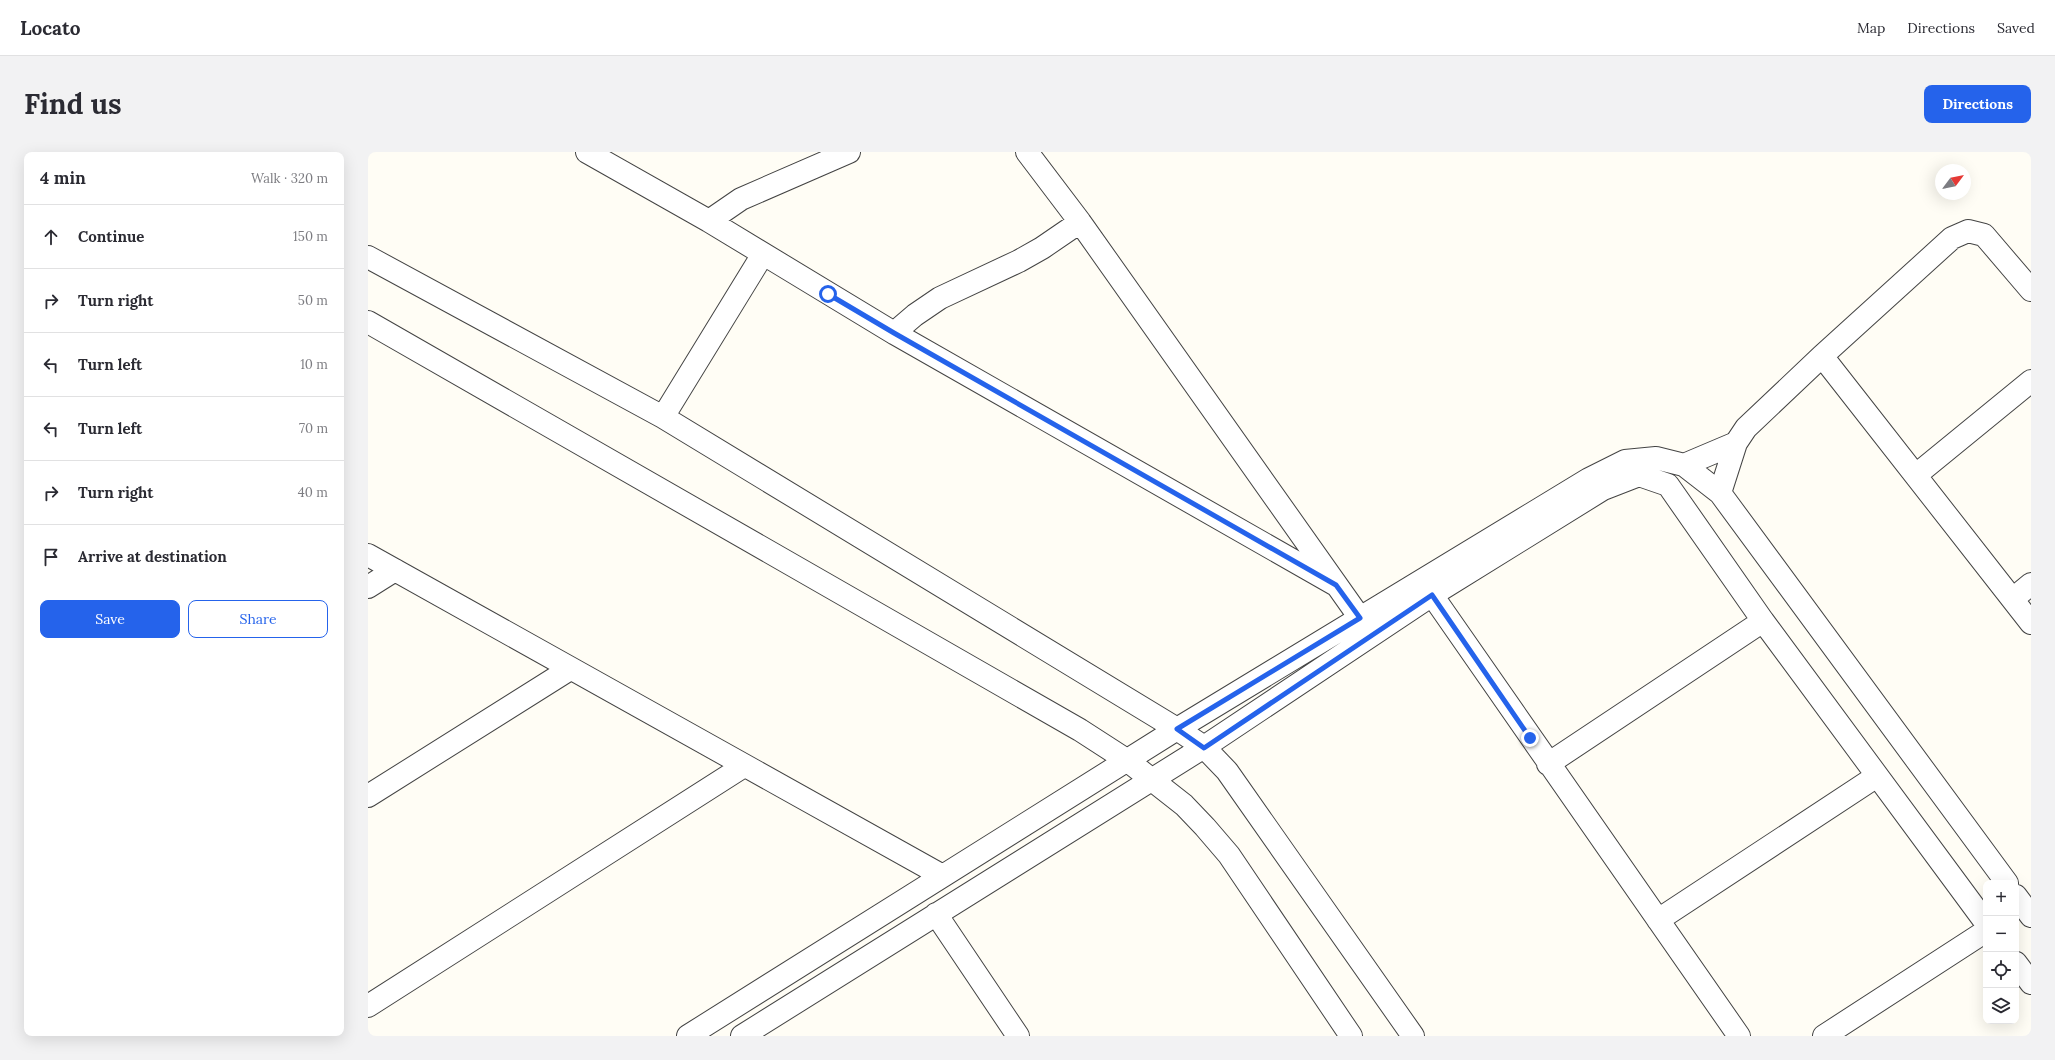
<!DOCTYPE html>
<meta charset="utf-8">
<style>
:root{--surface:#fff;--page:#f2f2f3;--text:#2b2b33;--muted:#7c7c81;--line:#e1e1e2;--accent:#2563eb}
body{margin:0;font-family:Lora,serif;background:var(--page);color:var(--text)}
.controls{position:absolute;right:12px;bottom:12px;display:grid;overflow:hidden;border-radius:8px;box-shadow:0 4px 16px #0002}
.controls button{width:36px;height:36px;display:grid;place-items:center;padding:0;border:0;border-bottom:1px solid var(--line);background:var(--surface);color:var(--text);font:20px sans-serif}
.compass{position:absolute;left:1567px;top:12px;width:36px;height:36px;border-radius:50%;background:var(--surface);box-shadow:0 4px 16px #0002;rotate:58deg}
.stop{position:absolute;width:12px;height:12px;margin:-9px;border:3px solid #2563eb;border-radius:50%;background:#fff}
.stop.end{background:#2563eb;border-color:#fff;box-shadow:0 1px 4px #0008}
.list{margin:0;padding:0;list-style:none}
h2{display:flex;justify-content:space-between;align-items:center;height:52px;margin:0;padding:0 16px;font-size:17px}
h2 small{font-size:13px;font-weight:400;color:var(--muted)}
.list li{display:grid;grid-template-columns:26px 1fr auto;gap:12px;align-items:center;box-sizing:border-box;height:64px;padding:0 16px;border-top:1px solid var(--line)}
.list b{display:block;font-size:15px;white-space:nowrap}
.list em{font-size:13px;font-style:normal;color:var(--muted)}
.actions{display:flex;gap:8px;padding:12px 16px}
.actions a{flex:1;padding:9px 0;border:1px solid var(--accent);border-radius:8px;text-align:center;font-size:14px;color:var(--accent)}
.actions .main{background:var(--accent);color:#fff}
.icon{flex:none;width:22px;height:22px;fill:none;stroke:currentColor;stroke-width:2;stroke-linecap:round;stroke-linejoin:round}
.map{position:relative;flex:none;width:1663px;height:884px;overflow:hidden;border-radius:8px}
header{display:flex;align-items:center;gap:24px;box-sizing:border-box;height:56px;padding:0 20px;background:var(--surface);border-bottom:1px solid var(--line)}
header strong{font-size:19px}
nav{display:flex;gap:22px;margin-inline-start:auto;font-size:14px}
.intro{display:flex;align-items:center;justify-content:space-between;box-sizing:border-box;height:96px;padding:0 24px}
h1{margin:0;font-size:28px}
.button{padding:10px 18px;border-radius:8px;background:var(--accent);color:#fff;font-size:14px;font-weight:700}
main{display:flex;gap:24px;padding:0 24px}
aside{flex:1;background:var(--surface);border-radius:8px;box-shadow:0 4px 16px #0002}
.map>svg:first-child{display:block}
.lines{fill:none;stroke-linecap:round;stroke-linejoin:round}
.minor-casing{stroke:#444;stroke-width:24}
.minor{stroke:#fff;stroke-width:22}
.route{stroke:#2563eb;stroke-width:5}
</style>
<header>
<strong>Locato</strong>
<nav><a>Map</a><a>Directions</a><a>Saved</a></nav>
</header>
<div class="intro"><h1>Find us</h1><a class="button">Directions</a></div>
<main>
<aside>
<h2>4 min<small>Walk · 320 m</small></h2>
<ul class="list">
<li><svg class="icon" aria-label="ahead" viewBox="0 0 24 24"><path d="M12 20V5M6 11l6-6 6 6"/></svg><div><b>Continue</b></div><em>150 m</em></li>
<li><svg class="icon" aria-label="right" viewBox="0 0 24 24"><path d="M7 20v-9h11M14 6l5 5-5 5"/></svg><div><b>Turn right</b></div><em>50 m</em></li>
<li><svg class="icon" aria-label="left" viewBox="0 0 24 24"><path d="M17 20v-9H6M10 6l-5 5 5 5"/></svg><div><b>Turn left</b></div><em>10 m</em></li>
<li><svg class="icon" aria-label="left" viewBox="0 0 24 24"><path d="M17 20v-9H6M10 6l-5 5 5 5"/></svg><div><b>Turn left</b></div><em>70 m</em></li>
<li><svg class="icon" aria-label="right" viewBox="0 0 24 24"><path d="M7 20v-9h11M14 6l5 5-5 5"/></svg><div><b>Turn right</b></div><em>40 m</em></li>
<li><svg class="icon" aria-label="arrive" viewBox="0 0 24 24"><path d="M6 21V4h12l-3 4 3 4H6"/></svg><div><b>Arrive at destination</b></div></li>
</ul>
<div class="actions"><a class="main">Save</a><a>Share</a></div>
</aside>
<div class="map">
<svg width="1663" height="884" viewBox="0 0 1663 884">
<rect width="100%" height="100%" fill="#fffdf5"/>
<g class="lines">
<g class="minor-casing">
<path id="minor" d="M219,0L341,69L526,181L968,433
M659,0L712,70L992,466
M341,69L373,47L481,0
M0,105L295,265L809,577L836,595L859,619L1045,884
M0,170L712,578L760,609L816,653L837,675L861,703L983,884
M526,181L547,163L572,146L651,109L674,96L712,70
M1454,204L1663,471
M295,265L395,102
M1316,313L1368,291
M1548,323L1663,229
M1352,341L1368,291L1378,276L1454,204L1584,86L1600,79L1616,83L1663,138
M0,403L573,723
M0,435L27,418
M1064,443L1371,884
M1646,446L1663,432
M1180,612L1395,469
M0,644L202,517
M1648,744L1663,764
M568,762L650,884
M1290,768L1509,624
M1648,811L1663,831
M0,854L376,614
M320,884L809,577L1221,327L1257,309L1288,306L1316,313L1352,341L1639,731
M374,884L836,595L1064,443L1235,337L1271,323L1300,333L1395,469L1618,771
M1456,884L1618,779"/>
</g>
<use href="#minor" class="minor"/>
</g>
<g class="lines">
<path class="route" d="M460,142L526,181L968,433L992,466L809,577L836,596L1064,443L1162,586"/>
</g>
</svg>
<div class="controls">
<button>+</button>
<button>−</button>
<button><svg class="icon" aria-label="locate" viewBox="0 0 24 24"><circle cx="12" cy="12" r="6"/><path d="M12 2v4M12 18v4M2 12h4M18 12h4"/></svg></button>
<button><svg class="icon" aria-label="layers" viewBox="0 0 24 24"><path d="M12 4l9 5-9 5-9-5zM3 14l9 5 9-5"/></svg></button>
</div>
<svg class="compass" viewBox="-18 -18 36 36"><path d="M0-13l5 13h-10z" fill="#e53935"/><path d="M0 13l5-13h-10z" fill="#7c7c81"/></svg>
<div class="stop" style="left:460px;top:142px"></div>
<div class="stop end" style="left:1162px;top:586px"></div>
</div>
</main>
